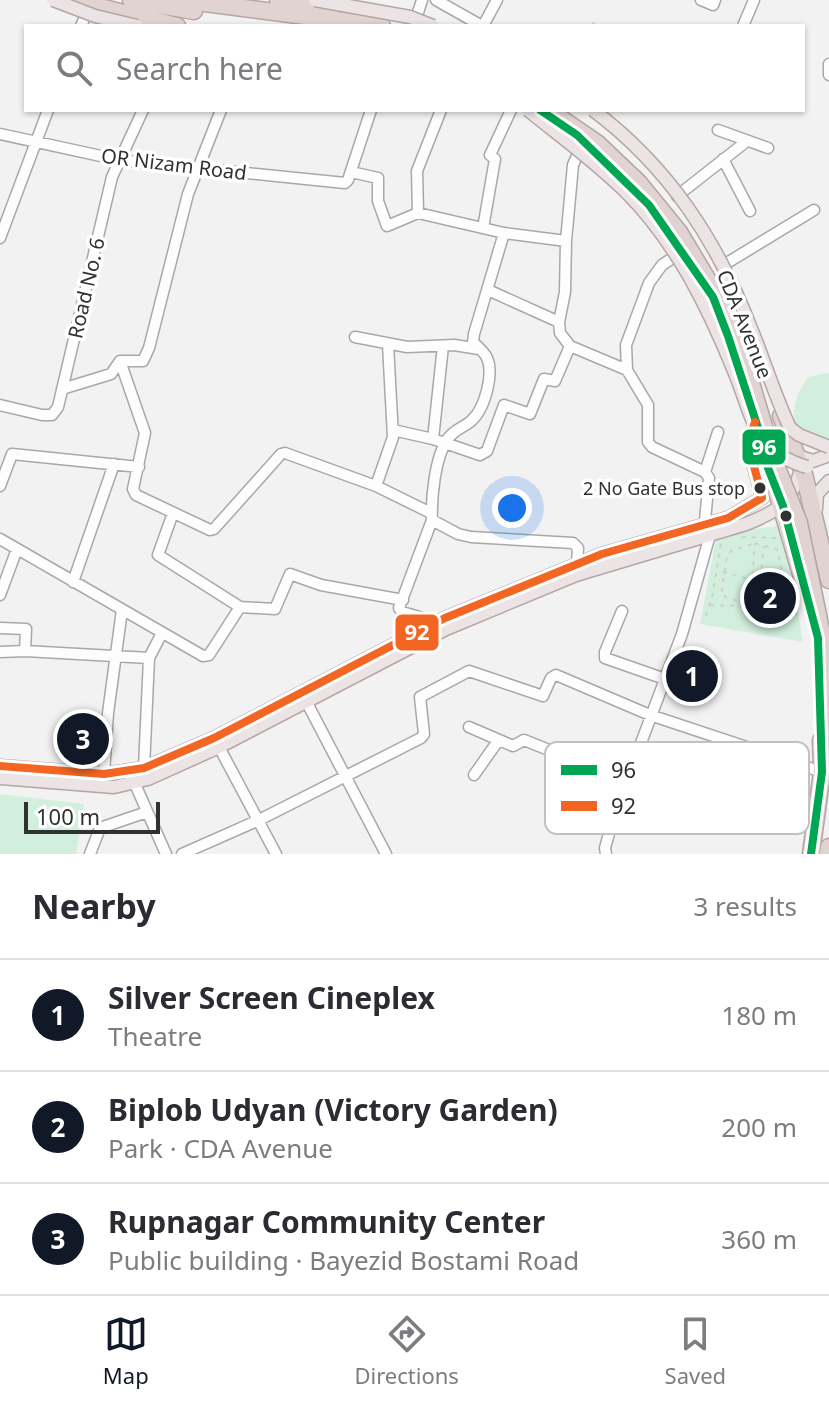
<!DOCTYPE html>
<meta charset="utf-8">
<style>
:root{--surface:#fff;--page:#f2f2f3;--text:#2b2b33;--muted:#7c7c81;--line:#e1e1e2;--accent:#111827}
body{margin:0;font-family:"Noto Sans",sans-serif;background:var(--page);color:var(--text)}
.scale{position:absolute;left:24px;bottom:20px;width:136px;box-sizing:border-box;padding-left:8px;border:4px solid #303131;border-top:0;font-size:22px;line-height:28px;white-space:nowrap;color:#303131;-webkit-text-stroke:6px #fff;paint-order:stroke}
.you{position:absolute;left:512px;top:508px;width:28px;height:28px;margin:-20px;border:6px solid #fff;border-radius:50%;background:#1a73e8;box-shadow:0 0 0 12px #1a73e833}
.badge{display:grid;place-items:center;width:52px;height:52px;border-radius:50%;background:var(--accent);color:#fff;font-size:26px;font-weight:700}
.pin{position:absolute;translate:-50% -50%;border:4px solid #fff;box-shadow:0 2px 8px #0006}
.list{margin:0;padding:0;list-style:none}
h2{display:flex;justify-content:space-between;align-items:center;height:104px;margin:0;padding:0 32px;font-size:34px}
h2 small{font-size:26px;font-weight:400;color:var(--muted)}
.list li{display:grid;grid-template-columns:52px 1fr auto;gap:24px;align-items:center;box-sizing:border-box;height:112px;padding:0 32px;border-top:2px solid var(--line)}
.list b{display:block;font-size:30px;white-space:nowrap}
.list p{margin:0;font-size:26px;white-space:nowrap;color:var(--muted)}
.list em{font-size:26px;font-style:normal;color:var(--muted)}
.icon{flex:none;width:44px;height:44px;fill:none;stroke:currentColor;stroke-width:2;stroke-linecap:round;stroke-linejoin:round}
.map{position:relative;flex:none;width:829px;height:854px;overflow:hidden}
.search{position:absolute;background:var(--surface);box-shadow:0 2px 6px #0004;left:24px;right:24px;top:24px;height:88px;display:flex;align-items:center;gap:20px;box-sizing:border-box;padding:0 28px;border-radius:0px;color:var(--muted);font-size:30px}
.sheet{height:440px;background:var(--surface)}
nav{display:flex;justify-content:space-around;align-items:center;box-sizing:border-box;height:112px;border-top:2px solid var(--line);background:var(--surface);font-size:22px;color:var(--muted)}
nav a{display:grid;justify-items:center;gap:4px}
nav .on{color:var(--accent)}
.map>svg:first-child{display:block}
.green{fill:#d2efdd}
.lines{fill:none;stroke-linecap:round;stroke-linejoin:round}
.minor-casing{stroke:#a8a8a9;stroke-width:13}
.major-casing{stroke:#b4a6a4;stroke-width:15}
.highway-casing{stroke:#b4a6a4;stroke-width:19}
.path{stroke:#cfcfd0;stroke-width:2;stroke-dasharray:4 6;stroke-linecap:butt}
.minor{stroke:#fdfdfd;stroke-width:10}
.major{stroke:#ece4e4;stroke-width:12}
.highway{stroke:#e1d3d2;stroke-width:16}
.major-bridge-casing{stroke:#b4a6a4;stroke-width:15;stroke-linecap:butt}
.highway-bridge-casing{stroke:#b4a6a4;stroke-width:19;stroke-linecap:butt}
.major-bridge{stroke:#ece4e4;stroke-width:12}
.highway-bridge{stroke:#e1d3d2;stroke-width:16}
.bus-1-casing{stroke:#fff;stroke-width:14}
.bus-2-casing{stroke:#fff;stroke-width:14}
.bus-1{stroke:#00a651;stroke-width:8}
.bus-2{stroke:#f26522;stroke-width:8}
.bus-dot{fill:#303131;stroke:#fff;stroke-width:3}
.labels{text-anchor:middle;dominant-baseline:central;stroke-width:7;stroke-linejoin:round;paint-order:stroke}
.bus-label{font-size:18px;fill:#303131;stroke:#fff;text-anchor:end}
.street-label{font-size:20px;fill:#303131;stroke:#fff}
.key{fill:#fff;stroke:#c1c1c1;stroke-width:2}
.key-label{font-size:22px;fill:#303131}
.line-badge{stroke:#fff;stroke-width:3}
.badge-label{font-size:22px;text-anchor:middle;font-weight:bold;fill:#fff}
</style>
<div class="map">
<svg width="829" height="854" viewBox="0 0 829 854">
<rect width="100%" height="100%" fill="#f2f2f3"/>
<path class="green" d="M829,373V445L816,450C786,431 790,403 808,377Z
M784,525L803,642L700,624L717,534Z
M0,794L84,804L76,854H0Z"/>
<g class="lines">
<g class="minor-casing">
<path id="minor" d="M436,0L482,26
M701,0L713,5L715,0
M414,25L422,0
M81,26L89,8
M483,26L497,0
M743,26L754,0
M829,64V75
M718,130L768,148
M0,134L119,160L345,183L348,180L371,110
M581,147L573,165L566,241L565,292L559,322L560,333L570,346L627,370
M723,159L750,211
M351,172L378,178V201L387,226L418,213L504,233L566,241
M677,196L747,141
M418,213L417,171L441,110
M483,228L495,159L490,155L511,110
M504,233L474,334L473,342C477,346 483,351 486,356C495,372 485,409 471,421C463,428 453,430 447,440C435,458 431,498 432,520L458,534L471,537L573,543L578,548L577,563
M0,238L48,110
M680,253L662,265L649,283L626,345L627,370L648,405V442L652,447L705,472
M722,266L814,210
M488,290L559,322
M355,337L407,347L454,345L479,349
M443,346L433,439L480,455L487,451L504,405L530,414L544,379L555,381L570,346
M120,361L145,433L133,489L136,495L210,530L214,529L281,454L285,453L376,486L431,513
M62,389L111,374L120,361H143L149,348L188,194L221,110
M0,405L42,415H52L58,407L112,177L143,110
M393,430L433,439
M0,486L12,454L139,467
M376,486L393,437L388,344
M173,513L158,555L240,607L275,609L290,574L321,585L403,600
M432,520L399,608L402,612L437,622
M704,531L709,478L705,472L718,432
M0,539L203,656L209,655L240,607
M73,582L114,464
M0,595L17,549
M622,611L605,652V658L665,679
M0,628L26,629L25,651
M0,652L25,651L149,658
M306,701L386,854
M469,727L513,746L524,740L626,781
M219,747L276,854
M144,768L149,658L162,633
M104,774L108,713L122,610
M131,775L166,854
M474,775L498,741
M90,854L100,828L147,812
M182,854L259,820L421,738L424,734L420,697L469,671L543,696L551,678L556,675L650,715L822,772
M606,854L605,848L615,812L682,634L710,535"/>
</g>
<g class="major-casing">
<path id="major" d="M797,456L813,461L829,455
M816,509L817,494L829,481
M0,766L104,774L144,768L214,738L445,618L602,554L728,518L762,498C757,470 744,451 755,422
M0,778L114,787L148,779L219,747L446,629L576,575L746,524C779,511 791,503 802,467"/>
</g>
<g class="highway-casing">
<path id="highway" d="M71,0L177,26
M131,0L194,11
M182,0L382,26
M278,0L332,7
M540,110L577,135L649,205L690,264
M781,416L804,474L829,580
M764,448L806,591
M811,854L822,772L821,740
M828,854L829,847"/>
</g>
<path class="path" d="M592,26L594,22L600,26
M742,537L776,538
M755,543L778,550L787,603L757,608L721,595L727,556L731,551Z
M723,572L760,582L782,577
M787,574L797,615
M710,605L744,606
M750,605L755,544
M757,608L764,546
M706,616L713,593L721,543"/>
<use href="#minor" class="minor"/>
<use href="#major" class="major"/>
<use href="#highway" class="highway"/>
<g class="major-bridge-casing">
<path id="major-bridge" d="M53,0L95,16L137,26
M315,0L410,17L433,26
M528,110C561,137 597,163 627,193C651,217 672,247 689,276C706,306 721,339 734,371C753,416 752,451 807,467
M593,110C669,167 718,242 752,331C765,363 775,396 790,428L799,435L829,447"/>
</g>
<g class="highway-bridge-casing">
<path id="highway-bridge" d="M549,110L597,143L639,183L679,232L721,302L749,376L774,460L799,523L824,644L829,758"/>
</g>
<use href="#major-bridge" class="major-bridge"/>
<use href="#highway-bridge" class="highway-bridge"/>
<g class="bus-1-casing">
<path id="bus-1" d="M540,110L577,135L649,205L713,297L728,336L763,443L768,468L783,506L818,638L822,772L811,854"/>
</g>
<g class="bus-2-casing">
<path id="bus-2" d="M0,766L104,774L144,768L214,738L445,618L602,554L728,518L762,498C757,470 744,451 755,422"/>
</g>
<use href="#bus-1" class="bus-1"/>
<use href="#bus-2" class="bus-2"/>
</g>
<g class="bus-dot">
<circle cx="760" cy="488" r="7"/>
<circle cx="786" cy="516" r="7"/>
</g>
<g class="labels">
<g class="bus-label">
<text x="745" y="488">2 No Gate Bus stop</text>
</g>
<g class="street-label">
<text transform="translate(174 164) rotate(7)">OR Nizam Road</text>
<text transform="translate(86 288) rotate(-77)">Road No. 6</text>
<text transform="translate(745 324) rotate(68)">CDA Avenue</text>
</g>
</g>
<rect x="545" y="742" width="264" height="92" rx="12" class="key"/>
<rect x="561" y="765" width="36" height="10" fill="#00a651"/>
<rect x="561" y="801" width="36" height="10" fill="#f26522"/>
<g class="key-label">
<text x="611" y="778">96</text>
<text x="611" y="814">92</text>
</g>
<g class="line-badge">
<rect x="741" y="428" width="46" height="38" rx="8" fill="#00a651"/>
<rect x="394" y="613" width="46" height="39" rx="8" fill="#f26522"/>
</g>
<g class="badge-label">
<text x="764" y="455">96</text>
<text x="417" y="640">92</text>
</g>
</svg>
<div class="scale">100 m</div>
<div class="you"></div>
<div class="pin badge" style="left:692px;top:676px">1</div>
<div class="pin badge" style="left:770px;top:598px">2</div>
<div class="pin badge" style="left:83px;top:739px">3</div>
<div class="search"><svg class="icon" aria-label="search" viewBox="0 0 24 24"><circle cx="10" cy="10" r="6"/><path d="M15 15l6 6"/></svg>Search here</div>
</div>
<section class="sheet">
<h2>Nearby<small>3 results</small></h2>
<ul class="list">
<li><span class="badge">1</span><div><b>Silver Screen Cineplex</b><p>Theatre</p></div><em>180 m</em></li>
<li><span class="badge">2</span><div><b>Biplob Udyan (Victory Garden)</b><p>Park · CDA Avenue</p></div><em>200 m</em></li>
<li><span class="badge">3</span><div><b>Rupnagar Community Center</b><p>Public building · Bayezid Bostami Road</p></div><em>360 m</em></li>
</ul>
</section>
<nav>
<a class="on"><svg class="icon" aria-label="map" viewBox="0 0 24 24"><path d="M3 6l6-2 6 2 6-2v14l-6 2-6-2-6 2zM9 4v14M15 6v14"/></svg>Map</a>
<a><svg class="icon" aria-label="directions" viewBox="0 0 24 24"><path d="M12 3l9 9-9 9-9-9zM9 14v-3h6M13 9l2 2-2 2"/></svg>Directions</a>
<a><svg class="icon" aria-label="saved" viewBox="0 0 24 24"><path d="M7 4h10v16l-5-4-5 4z"/></svg>Saved</a>
</nav>
